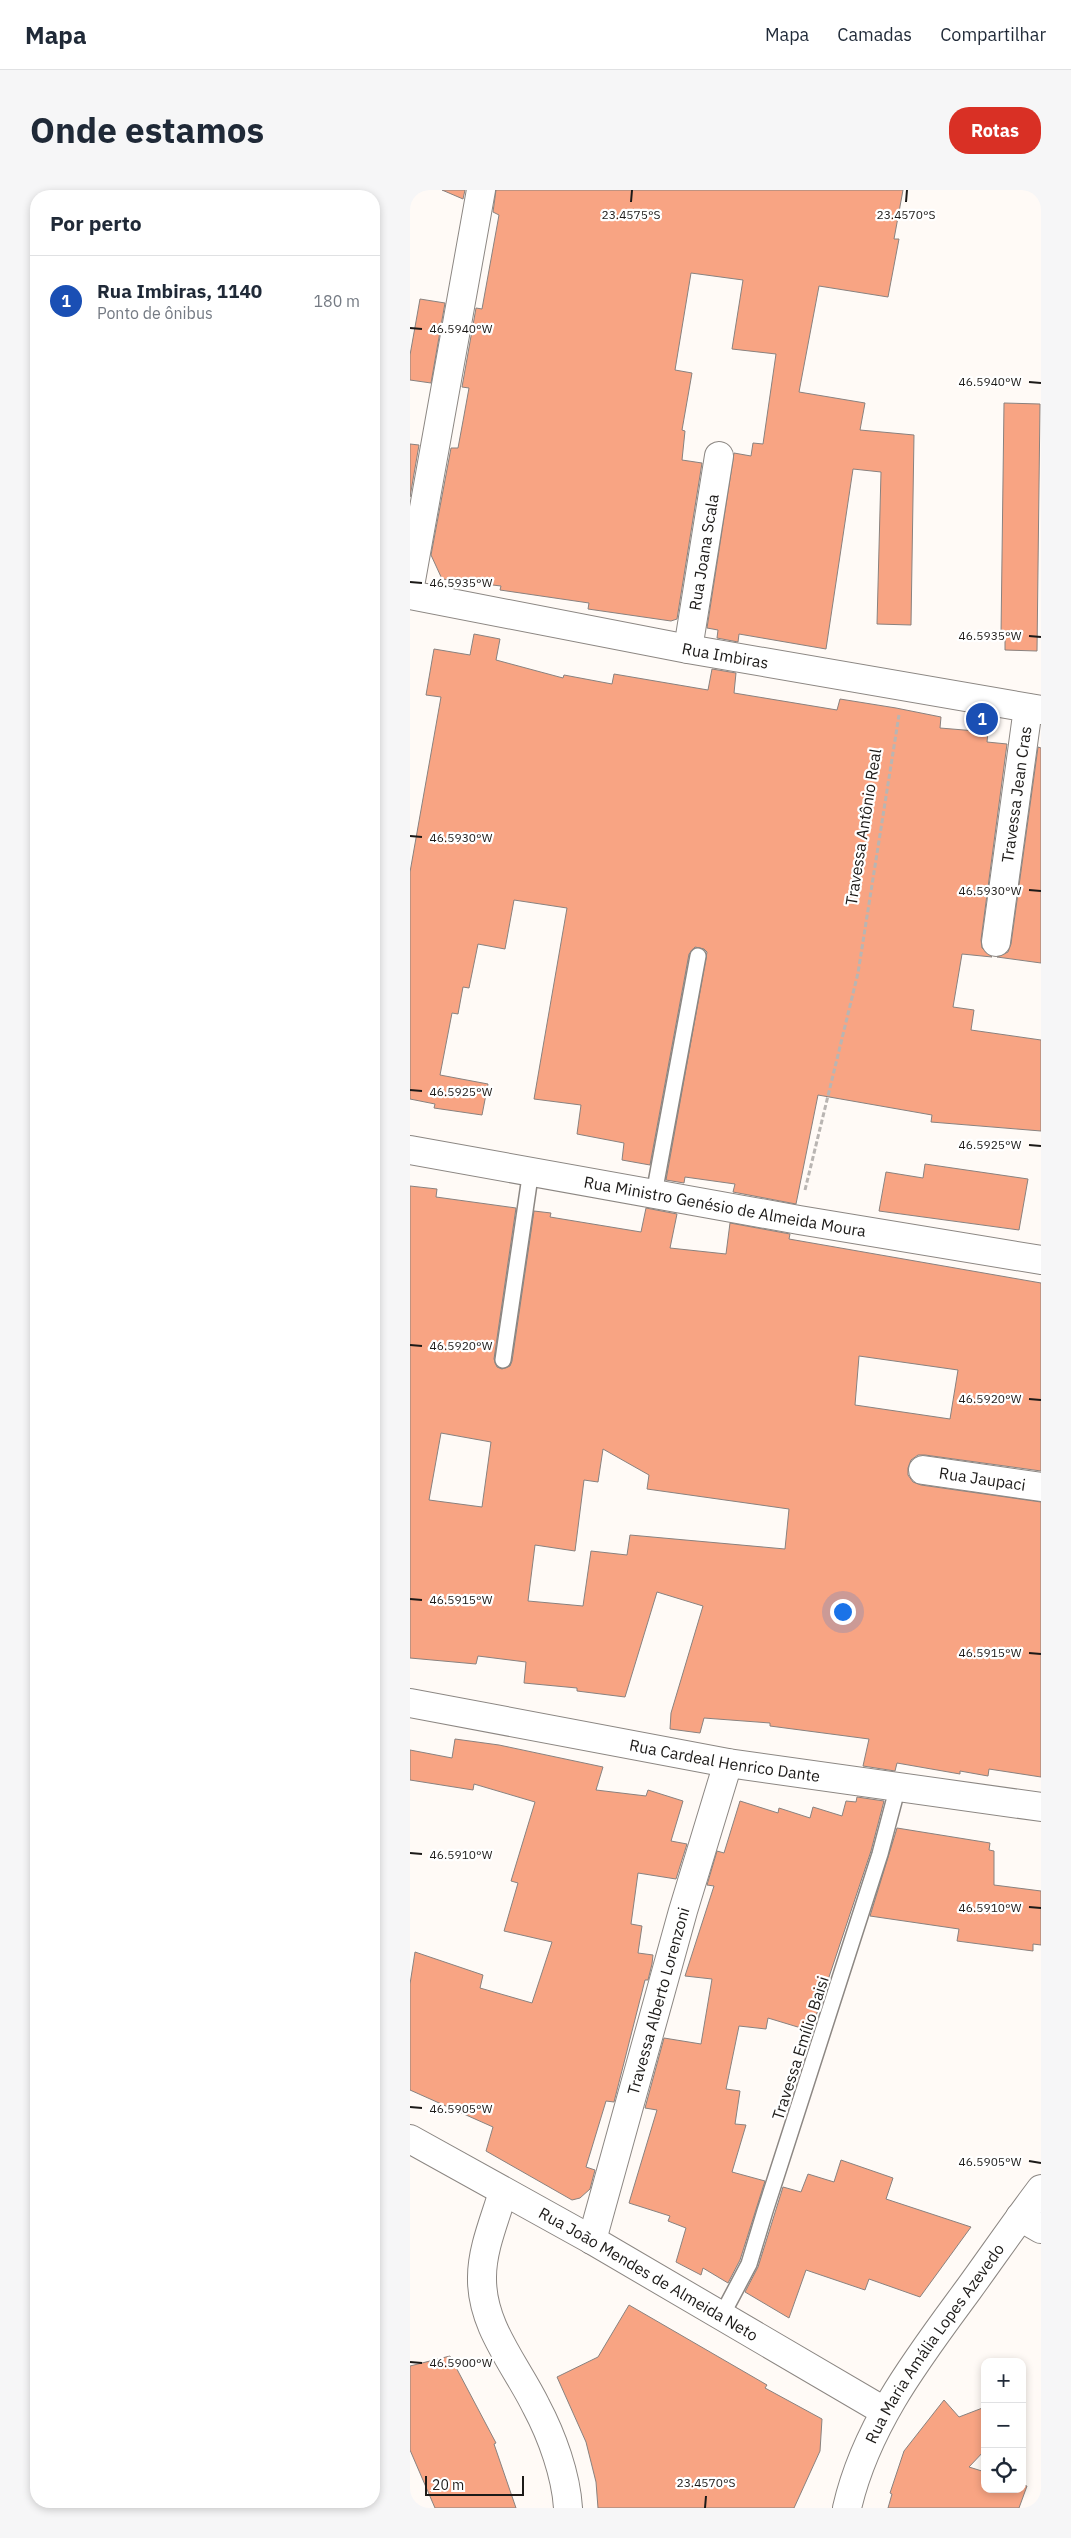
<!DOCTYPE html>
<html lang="pt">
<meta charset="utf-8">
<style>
:root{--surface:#fff;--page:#f6f6f7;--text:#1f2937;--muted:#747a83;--line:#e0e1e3;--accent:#d93025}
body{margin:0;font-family:"IBM Plex Sans",sans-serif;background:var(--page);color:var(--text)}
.controls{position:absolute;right:15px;bottom:15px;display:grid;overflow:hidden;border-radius:10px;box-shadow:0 2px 8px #0003}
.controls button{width:45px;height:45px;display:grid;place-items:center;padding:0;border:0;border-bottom:1px solid var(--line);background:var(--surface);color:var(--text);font:25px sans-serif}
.scale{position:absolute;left:15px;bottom:12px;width:99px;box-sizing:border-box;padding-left:5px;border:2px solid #1c1a18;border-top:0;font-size:14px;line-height:18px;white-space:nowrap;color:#1c1a18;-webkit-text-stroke:4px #fff;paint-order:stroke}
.you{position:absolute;left:432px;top:1421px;width:18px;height:18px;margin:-12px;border:4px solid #fff;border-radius:50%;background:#1a73e8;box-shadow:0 0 0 8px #1a73e833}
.badge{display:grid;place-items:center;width:32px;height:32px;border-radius:50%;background:var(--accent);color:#fff;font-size:16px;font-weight:700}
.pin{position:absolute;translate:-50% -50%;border:2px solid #fff;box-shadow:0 1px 5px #0006}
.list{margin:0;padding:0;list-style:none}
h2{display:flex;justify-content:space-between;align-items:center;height:65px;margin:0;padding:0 20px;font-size:21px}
h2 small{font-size:16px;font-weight:400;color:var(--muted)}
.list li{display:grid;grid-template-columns:32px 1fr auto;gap:15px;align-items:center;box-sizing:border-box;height:90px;padding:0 20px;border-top:1px solid var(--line)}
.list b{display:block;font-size:19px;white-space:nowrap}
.list p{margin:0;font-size:16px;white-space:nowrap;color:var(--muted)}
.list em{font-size:16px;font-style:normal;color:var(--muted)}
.icon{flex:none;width:28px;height:28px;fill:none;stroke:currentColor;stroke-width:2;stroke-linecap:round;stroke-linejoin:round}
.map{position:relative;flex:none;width:631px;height:2318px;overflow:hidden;border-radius:20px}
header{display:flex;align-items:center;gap:30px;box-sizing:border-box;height:70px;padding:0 25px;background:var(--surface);border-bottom:1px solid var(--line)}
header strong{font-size:24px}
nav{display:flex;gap:28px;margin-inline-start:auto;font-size:18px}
.intro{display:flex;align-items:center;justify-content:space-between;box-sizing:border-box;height:120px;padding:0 30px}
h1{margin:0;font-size:35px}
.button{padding:12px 22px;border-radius:20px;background:var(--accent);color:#fff;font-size:18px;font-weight:700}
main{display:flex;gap:30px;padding:0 30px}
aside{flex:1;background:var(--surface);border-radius:20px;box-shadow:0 2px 8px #0003}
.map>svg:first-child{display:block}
.building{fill:#f8a483;stroke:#89827f;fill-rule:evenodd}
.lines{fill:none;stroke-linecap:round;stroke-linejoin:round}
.lane-casing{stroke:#8c8783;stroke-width:18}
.street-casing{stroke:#8c8783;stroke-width:30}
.secondary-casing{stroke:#8c8783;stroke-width:30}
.path{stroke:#b9b5b2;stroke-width:3;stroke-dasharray:5 2.5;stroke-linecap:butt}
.lane{stroke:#fff;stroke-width:15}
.street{stroke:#fff;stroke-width:28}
.secondary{stroke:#fff;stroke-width:28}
.ticks{fill:none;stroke:#1c1a18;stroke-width:2}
.labels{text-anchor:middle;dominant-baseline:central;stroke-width:4.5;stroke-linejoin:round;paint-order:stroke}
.street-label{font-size:16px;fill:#1c1a18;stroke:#fff}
.ticks-label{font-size:12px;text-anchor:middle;fill:#1c1a18;stroke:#fff;stroke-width:4.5;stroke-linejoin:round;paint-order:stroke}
</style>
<header>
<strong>Mapa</strong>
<nav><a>Mapa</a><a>Camadas</a><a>Compartilhar</a></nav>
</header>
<div class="intro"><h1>Onde estamos</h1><a class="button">Rotas</a></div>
<main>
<aside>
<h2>Por perto<small></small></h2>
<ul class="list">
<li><span class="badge" style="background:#1a4fb4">1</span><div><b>Rua Imbiras, 1140</b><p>Ponto de ônibus</p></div><em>180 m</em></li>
</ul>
</aside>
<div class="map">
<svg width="631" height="2318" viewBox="0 0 631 2318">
<rect width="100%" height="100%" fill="#fffaf6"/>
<path class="building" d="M32,0H55L53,9Z
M86,0H493L484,49H489L478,107L409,96L389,202L455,213L450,240L504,245L501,435L467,434L471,282L443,279L416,459L329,444L328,452L307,448L308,440L297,438L324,263L341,266L343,253L353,254L366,164L322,159L333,90L281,83L265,180L282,183L272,240L275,241L272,270L292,273L267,429L261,431L178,419L179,413L90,400L91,396L32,389L21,365L41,258H48L53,231L59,198L52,197L66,118L72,119L89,25L83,22Z
M10,109L35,113L21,193L0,190V165Z
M594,213L630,214L627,461L595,460V445H591Z
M0,254L9,255L0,307Z
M64,444L90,449L86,470L153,488L154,485L202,494L204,484L298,500L302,479L326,483L324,503L427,520L430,509L486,518L531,527L530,538L578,542L577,552L597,554L571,750L572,758L582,767L552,764L543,817L564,820L561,840L631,850V941L521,932L522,925L408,905L386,1014L323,1002L325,994L275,987L274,993L256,990L297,762L294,759L285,757L279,764L240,975L212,970L214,953L167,944L171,915L124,909L157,718L104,710L95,759L68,754L59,798L53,797L48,824L42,823L30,885L78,894L72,925L24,918L25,914L0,909V682L31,507L16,505L24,459L60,465Z
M628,557L631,558V773L587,767L598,762L601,754Z
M515,974L618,989L609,1040L469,1021L476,982L513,988Z
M0,996L27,999L26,1007L106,1018L84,1169L87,1177L92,1179L100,1176L102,1171L124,1021L141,1023L140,1027L231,1042L236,1018L267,1024L260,1058L316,1064L320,1033L380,1044L379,1049L631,1093V1281L515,1265H508L501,1270L498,1278V1285L503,1292L511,1295L631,1312V1587L579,1579L578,1586L550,1581V1584L487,1573L485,1581L453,1576L459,1549L360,1536V1533L294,1528L290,1543L260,1539L261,1523L293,1416L247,1402L215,1507L167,1501V1498L114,1493L116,1472L68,1466L66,1474L0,1468ZM449,1166L548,1180L540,1229L445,1215ZM31,1243L81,1252L72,1317L19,1310ZM193,1259L239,1285L237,1299L379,1319L375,1359L220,1345L217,1365L181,1361L173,1416L118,1411L125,1355L165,1361L174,1290L188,1292Z
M45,1549L89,1555L193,1577L186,1600L236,1606L238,1600L273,1611L261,1651L277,1654L266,1689L228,1683L221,1734L232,1736L228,1763L243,1765L242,1774L238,1790H235L204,1912L196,1911L176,1977L185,1980L180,1999L170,2008L162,2010L76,1961L83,1937L0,1900V1794L5,1762L73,1785L70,1798L122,1813L142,1752L94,1741L108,1693L101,1691L125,1612L64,1594L63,1600L0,1590V1560L42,1568Z
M447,1607L474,1611L461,1661L401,1841L358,1828L356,1839L329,1836L316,1899L330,1901L325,1934L336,1935L322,1982L355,1991L330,2070L318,2093L293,2078L291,2085L266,2072L276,2038L258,2031L260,2026L219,2013L247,1920L235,1918L254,1848L291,1854L302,1789L275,1786L304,1696L297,1695L307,1661L314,1663L330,1611L368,1623L369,1618L400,1628L403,1617L432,1626L436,1611L446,1612Z
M487,1638L580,1653L579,1660L584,1661V1695L631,1701V1755L623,1754V1761L547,1751L549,1739L460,1726Z
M431,1970L483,1988L476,2009L561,2037L510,2107L459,2089L455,2100L396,2080L379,2128L335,2102L348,2077L373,1997L391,2002L398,1984L424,1992Z
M219,2115L357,2195L355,2198L412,2229L410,2261L384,2318H188L186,2292L176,2252L147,2187L188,2167Z
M40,2166L86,2253L84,2254L106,2318H25L0,2260V2176Z
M534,2210L549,2227L575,2217V2260L559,2277L575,2282V2299H612V2295L617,2296L609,2318H478L482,2304L480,2303L494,2261Z"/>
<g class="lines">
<g class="lane-casing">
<path id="lane" d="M244,1004L288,766
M93,1170L121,980
M312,2125L339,2074L355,2021L470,1664L488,1596"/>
</g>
<g class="street-casing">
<g id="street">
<path d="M0,396L71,0"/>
<path id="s1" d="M0,405L278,459L631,520"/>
<path id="s2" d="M278,459L309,266"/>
<path id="s3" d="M586,752L618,518"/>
<path id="s4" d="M0,960L389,1030L631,1070"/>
<path id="s5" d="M513,1280L631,1297"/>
<path id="s6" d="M0,1513L318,1573L631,1617"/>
<path id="s7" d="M0,1949L182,2050L474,2221"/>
<path d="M93,2002C85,2029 72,2059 72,2087C71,2136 106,2175 126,2216C142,2246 156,2285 158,2318"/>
<path id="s8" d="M182,2050L273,1721L318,1573"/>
</g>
</g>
<g class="secondary-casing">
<g id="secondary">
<path d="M610,2027L631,2039"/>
<path id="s9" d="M437,2318C456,2235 508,2168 558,2100C582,2067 606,2032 631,1999"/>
</g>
</g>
<path class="path" d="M395,1000L448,783L489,525"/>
<use href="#lane" class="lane"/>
<use href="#street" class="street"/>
<use href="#secondary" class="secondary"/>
</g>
<path class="ticks" d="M221,12L222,0M496,12L497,0M0,138L12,139M619,192L631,193M0,392L12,393M619,446L631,447M0,646L12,647M619,700L631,701M0,900L12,901M619,955L631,956M0,1155L12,1156M619,1209L631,1210M0,1409L12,1410M619,1463L631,1464M0,1663L12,1664M619,1717L631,1718M0,1917L12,1918M619,1971L631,1973M0,2172L12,2173M295,2318L296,2306"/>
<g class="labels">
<g class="street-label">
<text stroke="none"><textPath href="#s2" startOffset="98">Rua Joana Scala</textPath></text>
<text stroke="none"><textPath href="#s1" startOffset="321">Rua Imbiras</textPath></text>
<text stroke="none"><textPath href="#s3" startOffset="149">Travessa Jean Cras</textPath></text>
<text transform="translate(453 637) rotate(-81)">Travessa Antônio Real</text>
<text stroke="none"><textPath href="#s4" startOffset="320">Rua Ministro Genésio de Almeida Moura</textPath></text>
<text stroke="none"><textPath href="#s5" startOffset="60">Rua Jaupaci</textPath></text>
<text stroke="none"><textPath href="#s6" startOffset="320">Rua Cardeal Henrico Dante</textPath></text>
<text stroke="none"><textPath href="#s8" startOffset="248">Travessa Alberto Lorenzoni</textPath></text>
<text transform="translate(390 1858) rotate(-72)">Travessa Emílio Baisi</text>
<text stroke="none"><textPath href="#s7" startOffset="274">Rua João Mendes de Almeida Neto</textPath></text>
<text stroke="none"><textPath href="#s9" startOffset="188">Rua Maria Amália Lopes Azevedo</textPath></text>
</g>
</g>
<g class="ticks-label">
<text x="221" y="29">23.4575°S</text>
<text x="496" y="29">23.4570°S</text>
<text x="51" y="143">46.5940°W</text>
<text x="580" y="196">46.5940°W</text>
<text x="51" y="397">46.5935°W</text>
<text x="580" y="450">46.5935°W</text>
<text x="51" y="652">46.5930°W</text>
<text x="580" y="705">46.5930°W</text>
<text x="51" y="906">46.5925°W</text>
<text x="580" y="959">46.5925°W</text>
<text x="51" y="1160">46.5920°W</text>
<text x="580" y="1213">46.5920°W</text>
<text x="51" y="1414">46.5915°W</text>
<text x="580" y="1467">46.5915°W</text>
<text x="51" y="1669">46.5910°W</text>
<text x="580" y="1722">46.5910°W</text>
<text x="51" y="1923">46.5905°W</text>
<text x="580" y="1976">46.5905°W</text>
<text x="51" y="2177">46.5900°W</text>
<text x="296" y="2297">23.4570°S</text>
</g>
</svg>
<div class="controls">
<button>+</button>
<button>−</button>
<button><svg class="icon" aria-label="locate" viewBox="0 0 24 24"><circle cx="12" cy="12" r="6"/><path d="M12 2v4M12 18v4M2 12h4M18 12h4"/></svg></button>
</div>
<div class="scale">20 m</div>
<div class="you"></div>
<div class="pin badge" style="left:572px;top:529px;background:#1a4fb4">1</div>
</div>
</main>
